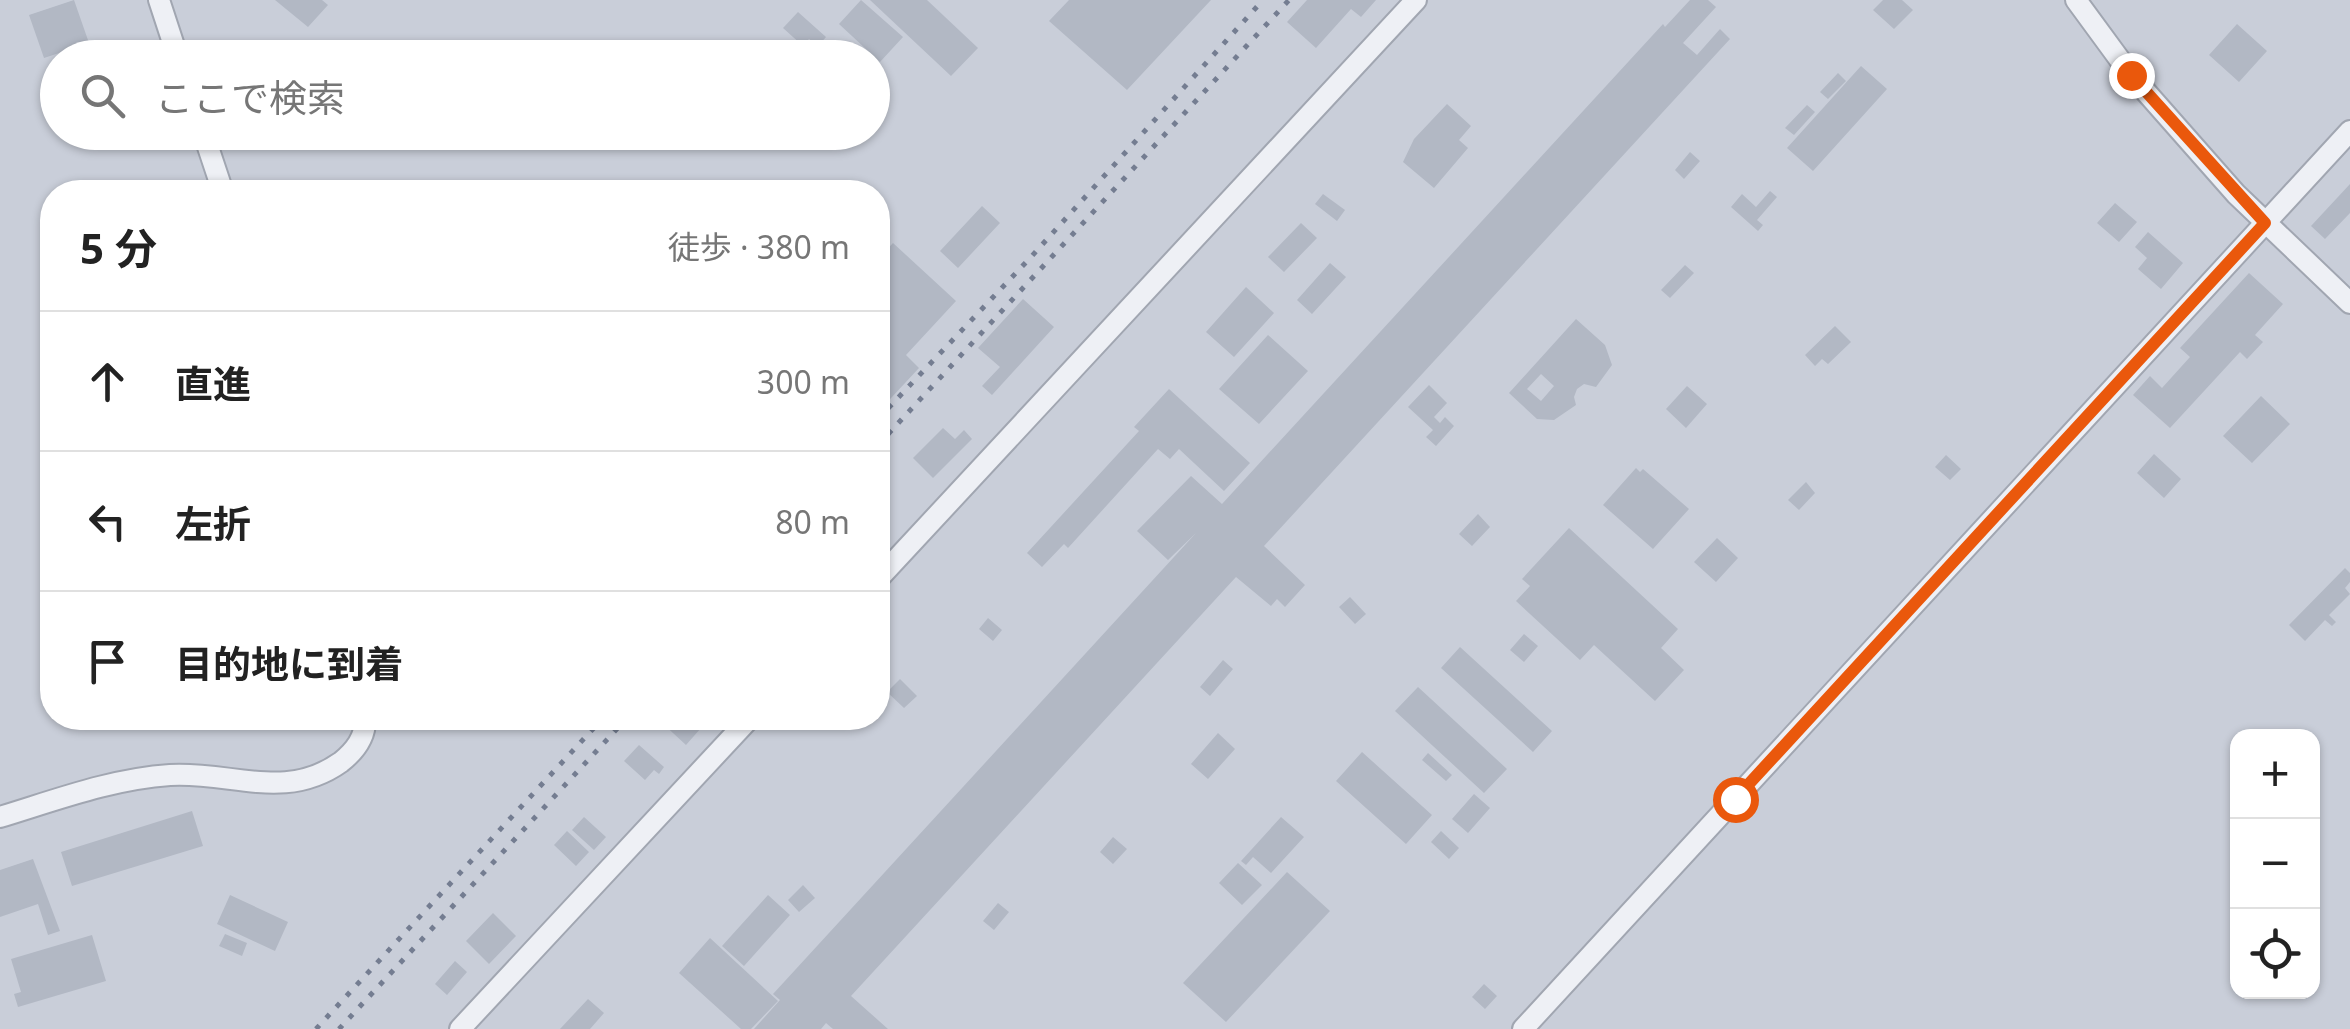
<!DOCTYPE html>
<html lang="ja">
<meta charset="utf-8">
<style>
:root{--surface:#fff;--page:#f2f2f2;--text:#222;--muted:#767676;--line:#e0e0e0}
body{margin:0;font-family:"Noto Sans","Noto Sans JP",sans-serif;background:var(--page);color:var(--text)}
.controls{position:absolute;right:30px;bottom:30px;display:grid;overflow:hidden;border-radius:20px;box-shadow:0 2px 8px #0004}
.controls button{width:90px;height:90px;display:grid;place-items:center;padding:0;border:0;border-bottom:2px solid var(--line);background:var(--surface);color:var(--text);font:50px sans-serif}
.stop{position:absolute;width:30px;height:30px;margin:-22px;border:8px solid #ea580c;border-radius:50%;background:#fff}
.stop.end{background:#ea580c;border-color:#fff;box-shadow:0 2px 10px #0008}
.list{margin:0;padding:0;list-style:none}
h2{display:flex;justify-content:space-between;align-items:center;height:130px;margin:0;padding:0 40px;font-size:42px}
h2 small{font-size:32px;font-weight:400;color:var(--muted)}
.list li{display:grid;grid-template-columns:65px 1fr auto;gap:30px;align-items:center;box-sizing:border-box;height:140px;padding:0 40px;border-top:2px solid var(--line)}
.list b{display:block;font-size:38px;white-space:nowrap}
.list em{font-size:32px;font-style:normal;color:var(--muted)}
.icon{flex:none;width:55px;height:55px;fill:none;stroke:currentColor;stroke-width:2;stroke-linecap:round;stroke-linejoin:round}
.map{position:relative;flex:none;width:2350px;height:1029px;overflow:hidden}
.search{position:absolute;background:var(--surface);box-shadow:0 2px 8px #0004;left:40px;top:40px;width:850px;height:110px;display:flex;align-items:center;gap:25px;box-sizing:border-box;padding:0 35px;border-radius:55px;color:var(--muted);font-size:38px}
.panel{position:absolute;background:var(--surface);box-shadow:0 2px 8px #0004;left:40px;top:180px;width:850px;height:550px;border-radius:40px}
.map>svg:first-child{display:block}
.built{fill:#c9ced9;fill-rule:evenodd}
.building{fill:#b2b8c4;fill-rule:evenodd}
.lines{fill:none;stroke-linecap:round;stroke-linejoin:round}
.minor-casing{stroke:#a1a6b1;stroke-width:24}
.minor{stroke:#eef0f5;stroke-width:20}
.rail{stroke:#747d91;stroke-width:5;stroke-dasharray:5 10;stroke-linecap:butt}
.route{stroke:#ea580c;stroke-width:12}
</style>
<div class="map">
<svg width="2350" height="1029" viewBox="0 0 2350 1029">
<rect width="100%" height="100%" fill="#dbdfe7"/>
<path class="built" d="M0,0H2350V1029H0ZM58,58H872V132H58ZM52,192H878V718H52ZM2238,736H2312V992H2238Z"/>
<path class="building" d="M74,0L89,43L44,58L29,15Z
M275,0H322L328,5L308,27Z
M861,0L903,37L880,62L839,24Z
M870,0H927L978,48L951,76Z
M1069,0H1211L1127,90L1049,21Z
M1307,0H1376L1361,17L1351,9L1316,48L1287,22Z
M1690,0H1708L1716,7L1683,43L1697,55L1720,29L1730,39L1264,546L1305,585L1285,607L1277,599L1271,606L1236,577L851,996L888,1029H833L826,1023L821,1029H754L780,1000L773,994L1196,533L1168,560L1137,531L1191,476L1222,504L1663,24L1665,27Z
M1883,0H1902L1913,10L1894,29L1873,10Z
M798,12L826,37L818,46L809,39L803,46L783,28Z
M2237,24L2267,51L2239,82L2209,55Z
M1861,66L1887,89L1813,171L1787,148Z
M1838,73L1846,81L1828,99L1820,92Z
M1447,104L1471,126L1459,140L1468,148L1434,188L1403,162L1414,139Z
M1807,105L1815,112L1794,135L1785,128Z
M1690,152L1700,161L1684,179L1675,170Z
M2350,184V213L2325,239L2311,226Z
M1770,191L1777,197L1757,220L1763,225L1758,231L1731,207L1742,194L1756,207Z
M1323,194L1345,210L1337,221L1315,204Z
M2115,203L2137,222L2119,242L2097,223Z
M982,206L1000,223L958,268L940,251Z
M1301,223L1317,238L1284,272L1268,257Z
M2148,232L2183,263L2161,289L2138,269L2147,258L2135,247Z
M893,243L956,301L906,355L919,368L878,412V259Z
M1330,263L1346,277L1312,314L1297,300Z
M1685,265L1694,273L1670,298L1661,290Z
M2249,273L2283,304L2255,335L2263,342L2247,359L2240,352L2170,428L2133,395L2150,376L2162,388L2190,357L2180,348Z
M1246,287L1274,313L1234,357L1206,332Z
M1023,299L1054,327L992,395L982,386L1000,367L978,348Z
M1576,319L1605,345L1612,365L1596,387L1584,384L1577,389L1574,397L1576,405L1554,420L1537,419L1509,393ZM1541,374L1554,386L1541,401L1527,389Z
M1835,326L1851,342L1828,364L1822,359L1815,366L1805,355Z
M1268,335L1308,371L1259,424L1219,389Z
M1429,385L1447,403L1434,417L1440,423L1445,417L1454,426L1436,446L1426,437L1433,430L1408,407Z
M1687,386L1707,404L1686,428L1666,409Z
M1169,389L1250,463L1224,491L1179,449L1170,459L1158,449L1068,548L1064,544L1042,567L1027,553L1139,431L1134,427Z
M2261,396L2290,424L2252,463L2223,436Z
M943,428L955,439L964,430L972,439L933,478L913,458Z
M2154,454L2181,479L2164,498L2137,473Z
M1946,455L1961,469L1950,480L1935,467Z
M1636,468L1640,472L1643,469L1689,509L1653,549L1603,505Z
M1806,482L1815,493L1799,510L1788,500Z
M1478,514L1490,527L1472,546L1459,534Z
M1569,528L1678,629L1661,648L1684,670L1655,701L1594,645L1580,660L1516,601L1530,586L1522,579Z
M1717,538L1738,558L1716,582L1694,562Z
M2345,568L2350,573V582L2345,588L2350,594L2329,615L2336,622L2332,626L2325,620L2305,641L2289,625Z
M1350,597L1366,614L1355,624L1339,607Z
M988,618L1002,630L993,641L979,629Z
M1524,634L1538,646L1524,662L1510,650Z
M1460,647L1552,731L1533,752L1441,668Z
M1223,660L1233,669L1210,696L1200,687Z
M900,679L917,696L904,708L887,692Z
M1418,687L1507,769L1484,793L1395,711Z
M664,718H690L701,728L686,745L660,721Z
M1218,733L1235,749L1208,779L1191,764Z
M639,745L664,767L659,774L654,770L645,780L624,761Z
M1362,752L1432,815L1406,844L1336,781Z
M1428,753L1452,775L1446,781L1422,760Z
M1474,794L1490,808L1468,833L1452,819Z
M192,811L203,846L72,886L61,852Z
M584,817L606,837L594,850L572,830Z
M1281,817L1304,837L1271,873L1253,857L1246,865L1241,861Z
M567,831L589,852L576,866L554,845Z
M1441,831L1459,848L1449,859L1431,842Z
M1113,837L1127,849L1113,864L1100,852Z
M33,859L60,931L48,935L38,904L0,917V870Z
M1238,863L1262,885L1242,905L1219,883Z
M1287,872L1330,911L1226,1022L1183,983Z
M803,885L815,898L799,912L788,900Z
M230,895L288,922L275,951L217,924Z
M768,895L790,915L744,966L722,946Z
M998,903L1009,912L994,930L983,921Z
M493,913L516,936L489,964L466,941Z
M225,934L247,943L242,956L219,946Z
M92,935L106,981L18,1007L14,994L21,992L11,959Z
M710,938L778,1001L751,1029H741L679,973Z
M455,961L467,972L447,995L435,984Z
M1484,984L1497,996L1485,1009L1472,997Z
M588,999L604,1013L590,1029H560Z"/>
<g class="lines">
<g class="minor-casing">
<path id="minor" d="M159,0L178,58
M2076,0L2131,75L2236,194L2350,303
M203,132L223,192
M878,579L1416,0
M0,817C56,800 111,779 170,775C231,771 285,802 341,762C355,751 366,736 365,718
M460,1029L750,718
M1523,1029L2350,131"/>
</g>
<use href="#minor" class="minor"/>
<path class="rail" d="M878,419L1031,257L1263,0
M878,445L1289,0
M316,1029L603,718
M339,1029L627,718"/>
</g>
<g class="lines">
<path class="route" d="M1735,799L2265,223L2131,75"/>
</g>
</svg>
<div class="controls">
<button>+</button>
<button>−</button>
<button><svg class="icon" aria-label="locate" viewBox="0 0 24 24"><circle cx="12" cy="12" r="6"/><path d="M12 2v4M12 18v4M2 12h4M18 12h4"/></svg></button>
</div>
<div class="stop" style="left:1735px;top:799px"></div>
<div class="stop end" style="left:2131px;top:75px"></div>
<div class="search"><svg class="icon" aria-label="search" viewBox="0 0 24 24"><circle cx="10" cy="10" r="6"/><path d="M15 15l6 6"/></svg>ここで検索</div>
<section class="panel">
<h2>5 分<small>徒歩 · 380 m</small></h2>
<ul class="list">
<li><svg class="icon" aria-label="ahead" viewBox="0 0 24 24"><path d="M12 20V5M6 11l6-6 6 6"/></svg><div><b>直進</b></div><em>300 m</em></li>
<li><svg class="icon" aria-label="left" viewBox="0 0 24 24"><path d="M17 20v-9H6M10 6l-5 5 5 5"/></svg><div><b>左折</b></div><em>80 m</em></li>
<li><svg class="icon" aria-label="arrive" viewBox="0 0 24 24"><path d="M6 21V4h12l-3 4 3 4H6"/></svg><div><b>目的地に到着</b></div></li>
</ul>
</section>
</div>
